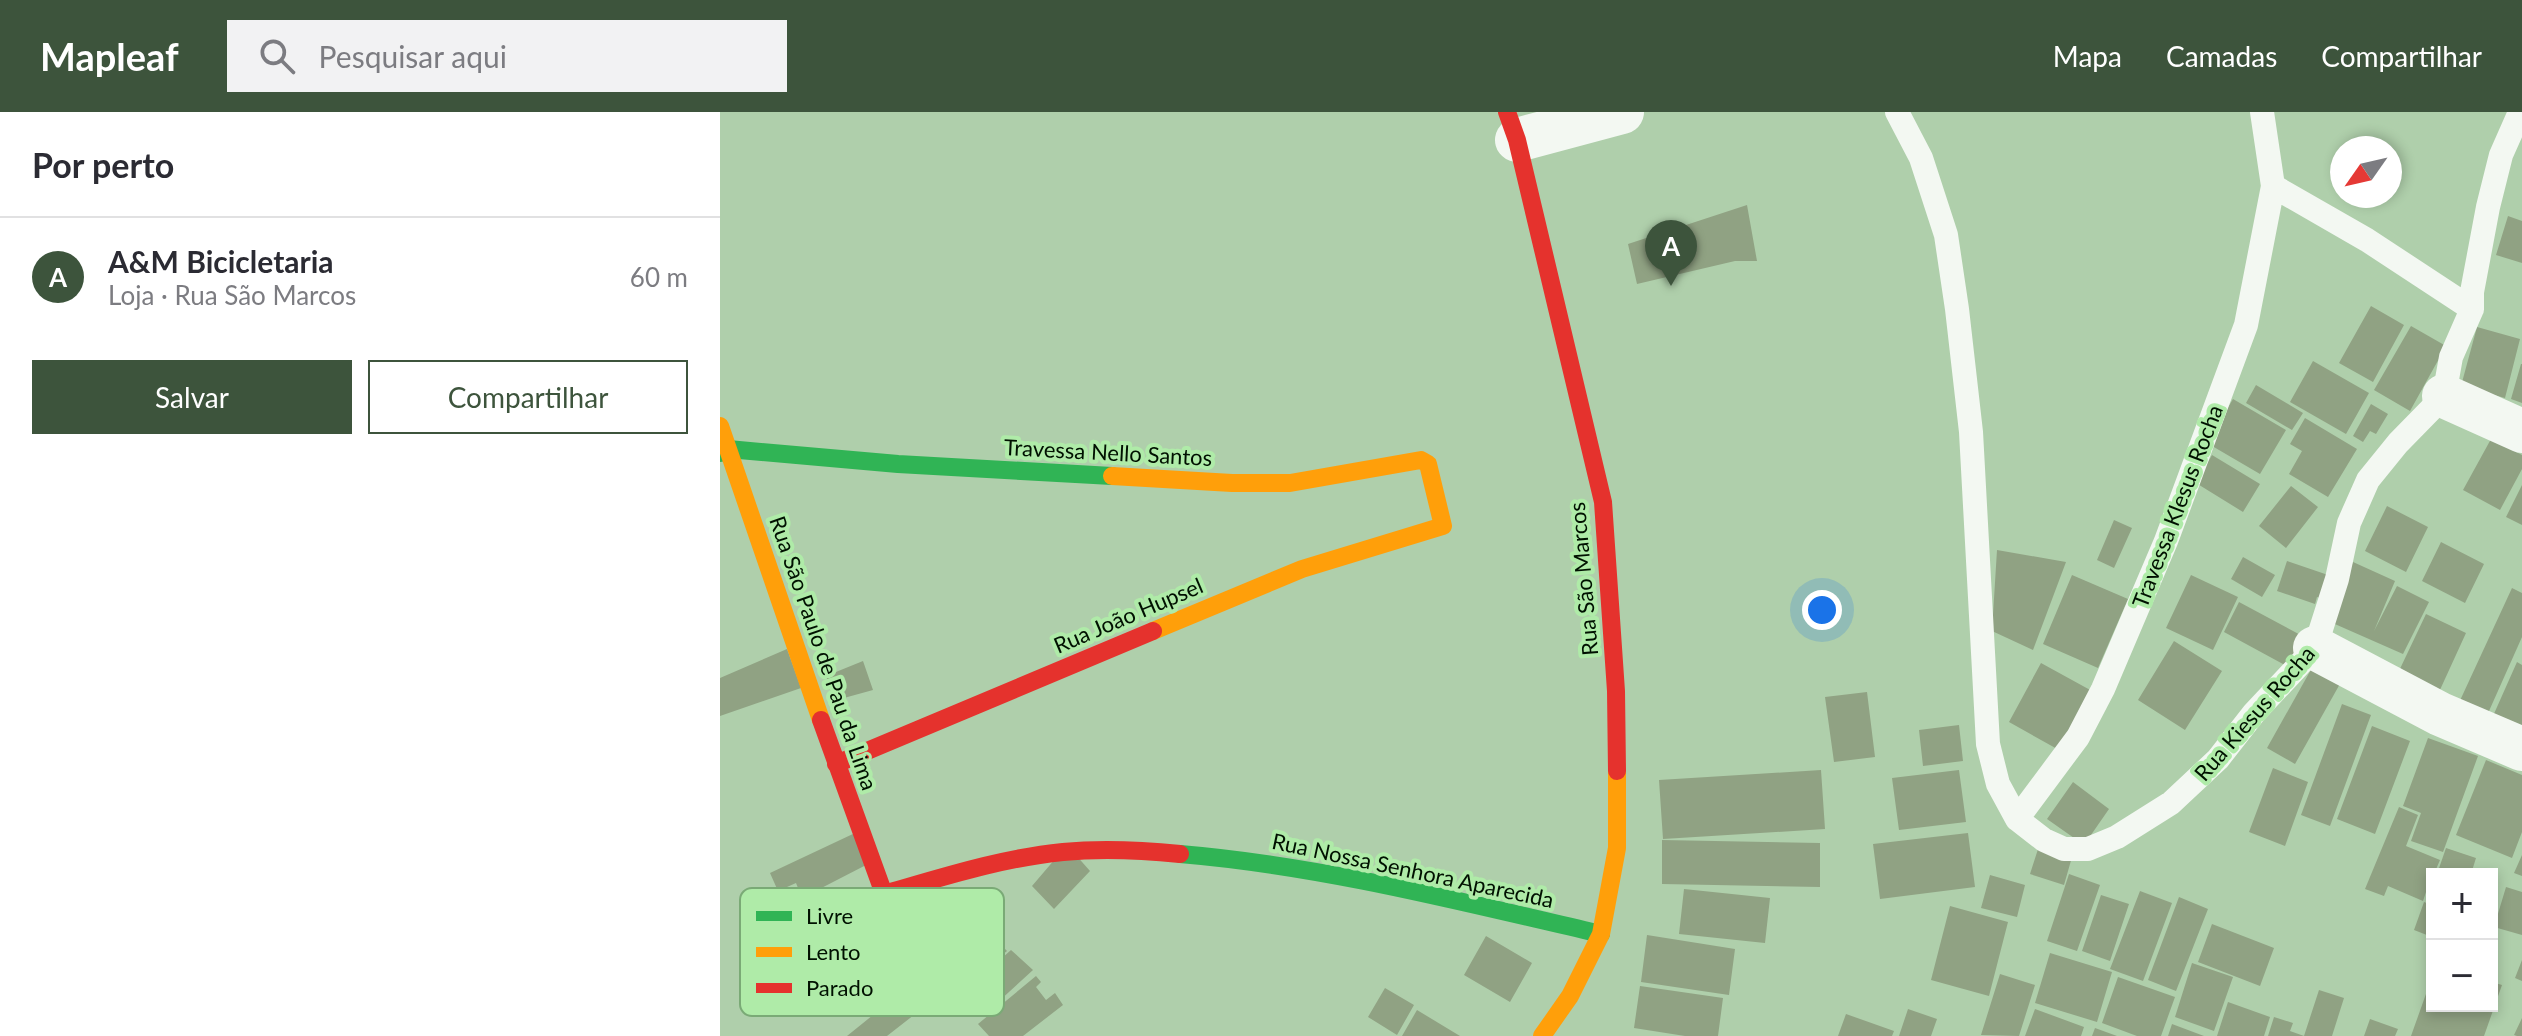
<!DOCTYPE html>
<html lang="pt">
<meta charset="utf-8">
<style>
:root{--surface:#fff;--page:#f2f2f3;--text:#2b2b33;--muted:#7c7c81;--line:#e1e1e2;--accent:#3d543c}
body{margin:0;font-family:Lato,sans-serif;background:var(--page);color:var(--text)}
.controls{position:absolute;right:24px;bottom:24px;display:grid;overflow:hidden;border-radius:0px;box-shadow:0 4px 12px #0003}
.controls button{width:72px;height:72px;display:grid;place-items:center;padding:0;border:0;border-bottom:2px solid var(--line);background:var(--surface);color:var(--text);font:40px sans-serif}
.compass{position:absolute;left:1610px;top:24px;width:72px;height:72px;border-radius:50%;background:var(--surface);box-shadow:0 4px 12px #0003;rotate:236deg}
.you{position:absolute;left:1102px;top:498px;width:28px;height:28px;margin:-20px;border:6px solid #fff;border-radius:50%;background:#1a73e8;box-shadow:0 0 0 12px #1a73e833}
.badge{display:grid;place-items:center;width:52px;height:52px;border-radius:50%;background:var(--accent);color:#fff;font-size:26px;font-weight:700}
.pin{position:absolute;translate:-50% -66px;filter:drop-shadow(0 2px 4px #0008)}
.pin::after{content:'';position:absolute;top:42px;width:28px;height:24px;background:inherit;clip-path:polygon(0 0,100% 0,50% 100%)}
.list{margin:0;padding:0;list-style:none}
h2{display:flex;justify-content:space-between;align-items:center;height:104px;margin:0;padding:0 32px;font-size:34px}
h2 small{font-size:26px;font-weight:400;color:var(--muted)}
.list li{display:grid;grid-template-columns:52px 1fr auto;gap:24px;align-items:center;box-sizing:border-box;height:120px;padding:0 32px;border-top:2px solid var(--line)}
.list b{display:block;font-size:30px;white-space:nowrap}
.list p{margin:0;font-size:26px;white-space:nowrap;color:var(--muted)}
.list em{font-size:26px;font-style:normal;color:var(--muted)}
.actions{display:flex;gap:16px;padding:24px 32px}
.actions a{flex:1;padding:18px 0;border:2px solid var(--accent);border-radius:0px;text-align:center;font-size:28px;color:var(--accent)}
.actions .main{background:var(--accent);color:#fff}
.icon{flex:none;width:44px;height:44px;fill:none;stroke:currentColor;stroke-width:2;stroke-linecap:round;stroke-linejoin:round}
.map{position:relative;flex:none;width:1802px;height:924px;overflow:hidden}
header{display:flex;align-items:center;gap:48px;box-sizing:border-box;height:112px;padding:0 40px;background:var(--accent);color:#fff}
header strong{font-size:38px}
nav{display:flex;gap:44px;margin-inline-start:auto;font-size:28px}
.search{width:560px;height:72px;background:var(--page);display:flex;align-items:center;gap:20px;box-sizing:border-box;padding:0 28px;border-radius:0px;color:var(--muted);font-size:30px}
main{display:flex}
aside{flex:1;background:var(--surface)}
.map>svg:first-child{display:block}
.building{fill:#90a283}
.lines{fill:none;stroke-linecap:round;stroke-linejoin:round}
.lane{stroke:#f3f8f2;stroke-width:24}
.street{stroke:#f3f8f2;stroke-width:44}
.fast{stroke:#30b455;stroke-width:18}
.slow{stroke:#ff9f0a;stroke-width:18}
.jam{stroke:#e5322d;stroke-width:18}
.labels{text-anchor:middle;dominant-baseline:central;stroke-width:8;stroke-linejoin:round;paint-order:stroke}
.street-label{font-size:22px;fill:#010;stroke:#afeba8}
.key{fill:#afeba8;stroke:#7aaa76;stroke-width:2}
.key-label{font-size:22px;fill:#010}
</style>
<header>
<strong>Mapleaf</strong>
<div class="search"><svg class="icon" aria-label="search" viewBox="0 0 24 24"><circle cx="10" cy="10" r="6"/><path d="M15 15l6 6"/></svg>Pesquisar aqui</div>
<nav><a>Mapa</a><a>Camadas</a><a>Compartilhar</a></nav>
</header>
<main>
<aside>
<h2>Por perto<small></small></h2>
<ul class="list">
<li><span class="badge">A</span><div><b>A&amp;M Bicicletaria</b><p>Loja · Rua São Marcos</p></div><em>60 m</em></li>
</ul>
<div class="actions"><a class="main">Salvar</a><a>Compartilhar</a></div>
</aside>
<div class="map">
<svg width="1802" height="924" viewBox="0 0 1802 924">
<rect width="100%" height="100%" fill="#afcfab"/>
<path class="building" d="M1027,93L1037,149H1015L917,172L908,132Z
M1788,104L1802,109V151L1776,143Z
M1651,194L1684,213L1653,270L1619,251Z
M1691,214L1726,234L1690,299L1654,278Z
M1757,215L1800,227L1785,286L1741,274Z
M1593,249L1649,281L1626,322L1570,290Z
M1801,252H1802V291L1791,287Z
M1536,273L1583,301L1572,318L1526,291Z
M1513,287L1566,318L1540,362L1487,331Z
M1651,292L1668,302L1656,322L1650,319L1643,330L1633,324Z
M1585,306L1637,337L1608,385L1569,362L1582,339L1570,332Z
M1771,327L1802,343V357L1780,398L1743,378Z
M1492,343L1540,372L1523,400L1476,371Z
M1802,373V413L1786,405Z
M1571,374L1598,395L1566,436L1539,414Z
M1667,394L1708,415L1686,460L1645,439Z
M1394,408L1412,416L1394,456L1377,448Z
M1721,430L1764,452L1745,491L1702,469Z
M1277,438L1346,450L1313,538L1272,519Z
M1523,445L1555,463L1542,485L1511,467Z
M1567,449L1611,464L1603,487L1597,485L1595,492L1557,479Z
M1633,450L1675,469L1654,519L1677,474L1709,490L1683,542L1608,509Z
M1352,463L1408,487L1378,556L1323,532Z
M1471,463L1518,485L1493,538L1446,516Z
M1792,476L1802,481V525L1765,608L1737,595Z
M1519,490L1588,527L1572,557L1504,520Z
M1706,502L1746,521L1719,580L1678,561Z
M1454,529L1502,559L1465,618L1418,588Z
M67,537L81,576L0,604V566Z
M143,549L153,578L113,589L106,564Z
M1797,550L1802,553V618L1773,604Z
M1321,551L1372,579L1339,638L1289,610Z
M1593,554L1621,570L1575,652L1547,636Z
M1147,580L1155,645L1114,650L1105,585Z
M1622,592L1651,603L1610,714L1581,703Z
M1239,613L1243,649L1203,654L1199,618Z
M1652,614L1690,629L1655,722L1617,707Z
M1708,626L1758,644L1723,740L1691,729L1701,701L1683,694Z
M1766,648L1802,663V720L1792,746L1736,723Z
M1553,656L1588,670L1565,734L1529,720Z
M1101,658L1105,717L943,727L939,668Z
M1239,658L1246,710L1179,718L1172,666Z
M1353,670L1389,697L1364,733L1327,707Z
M1679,695L1698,703L1686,734L1720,748L1714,762H1712L1703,789L1668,774L1664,784L1645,777Z
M135,721L148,752L82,786L76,771L58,779L50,761Z
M1248,721L1255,775L1160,787L1153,732Z
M942,728L1100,731V775L942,772Z
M347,733L370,759L334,797L312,774Z
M1319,734L1352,745L1344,773L1310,762Z
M1726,736L1756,746L1751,762H1717Z
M1802,743V764L1794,761Z
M1349,762L1380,773L1357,839L1327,829Z
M1270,763L1305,773L1297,805L1261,796Z
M1786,775L1802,780V823L1774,815Z
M964,777L1050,786L1045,831L959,822Z
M1420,779L1452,791L1423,869L1390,857Z
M1381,783L1409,792L1390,849L1362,839Z
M1459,785L1488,797L1456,879L1428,868Z
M1704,790L1712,793V825L1694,818Z
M1230,794L1288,810L1269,884L1211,868Z
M258,809L287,839L243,874L217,844Z
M1492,812L1554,836L1540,874L1478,850Z
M927,823L1015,837L1009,883L921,870Z
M766,824L812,851L790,890L744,863Z
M291,838L313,858L266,901L242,882Z
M1330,841L1392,860L1377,910L1315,891Z
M1802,848V869L1795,866Z
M1472,851L1513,865L1494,919L1455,905Z
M215,853L231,874L167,924H127Z
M1280,862L1315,873L1299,924L1261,923Z
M316,864L321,870L316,875L326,888L335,881L343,893L303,924H269L258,912Z
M1398,865L1455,885L1441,924H1417L1382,911Z
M1712,865V894H1772V870L1782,873L1764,924H1691Z
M920,874L1003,886L998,924H965L914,916Z
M665,876L694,893L677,923L648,905Z
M1599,878L1624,886L1612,924H1584Z
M1508,890L1550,905L1544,924H1497Z
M1188,897L1217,907L1211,924H1179Z
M1315,897L1364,915L1361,924H1305Z
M697,898L740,924H682Z
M1126,902L1174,919L1172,924H1118Z
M1554,905L1573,911L1570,919L1584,924H1548Z
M1802,906V924H1797L1794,923Z
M1650,907L1678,917L1675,924H1644Z
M1452,912L1484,924H1448Z
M1375,916L1397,924H1372Z"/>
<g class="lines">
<path class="lane" d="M1177,0L1201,46L1226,123L1237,197L1251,320L1268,632L1278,672L1297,707
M1542,0L1553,74L1526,213L1446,429L1383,577L1358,625L1297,707L1324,728L1344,737H1368L1397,725L1451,691L1498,647L1534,601L1595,536L1617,467L1629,411L1648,368L1678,331L1724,284L1731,245L1752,197V180L1768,95L1781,43L1800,0
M1553,74L1647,128L1752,197"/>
<path class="street" d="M797,28L902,0
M1724,284L1802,319
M1595,536L1720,602L1802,637"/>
<path class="fast" d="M0,341L8,337L178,352L392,364
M460,742C603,754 742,790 881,822"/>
<path class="slow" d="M0,314L101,608
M392,364L512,371H570L701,348L708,352L723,414L582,457L433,519
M822,924L850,884L881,822L897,736V659"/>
<path class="jam" d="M787,0L797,28L883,390L896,579L897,659
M101,608L164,782C223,765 282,746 343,740C382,736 421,738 460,742
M116,652L433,519"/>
</g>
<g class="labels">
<g class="street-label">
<text transform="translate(388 340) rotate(3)">Travessa Nello Santos</text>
<text transform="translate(1457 394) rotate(-69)">Travessa Klesus Rocha</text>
<text transform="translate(863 467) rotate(-95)">Rua São Marcos</text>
<text transform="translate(408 503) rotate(-23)">Rua João Hupsel</text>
<text transform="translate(104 541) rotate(71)">Rua São Paulo de Pau da Lima</text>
<text transform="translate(1534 601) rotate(-49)">Rua Kiesus Rocha</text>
<text transform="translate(693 758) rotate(12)">Rua Nossa Senhora Aparecida</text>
</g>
</g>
<rect x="20" y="776" width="264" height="128" rx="12" class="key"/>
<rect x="36" y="799" width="36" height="10" fill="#30b455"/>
<rect x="36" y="835" width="36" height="10" fill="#ff9f0a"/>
<rect x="36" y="871" width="36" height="10" fill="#e5322d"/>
<g class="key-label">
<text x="86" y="812">Livre</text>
<text x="86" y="848">Lento</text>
<text x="86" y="884">Parado</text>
</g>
</svg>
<div class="controls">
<button>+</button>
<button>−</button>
</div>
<svg class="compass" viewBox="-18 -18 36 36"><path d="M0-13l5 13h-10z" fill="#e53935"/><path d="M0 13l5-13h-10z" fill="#7c7c81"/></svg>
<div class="you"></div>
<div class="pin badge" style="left:951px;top:174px">A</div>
</div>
</main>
